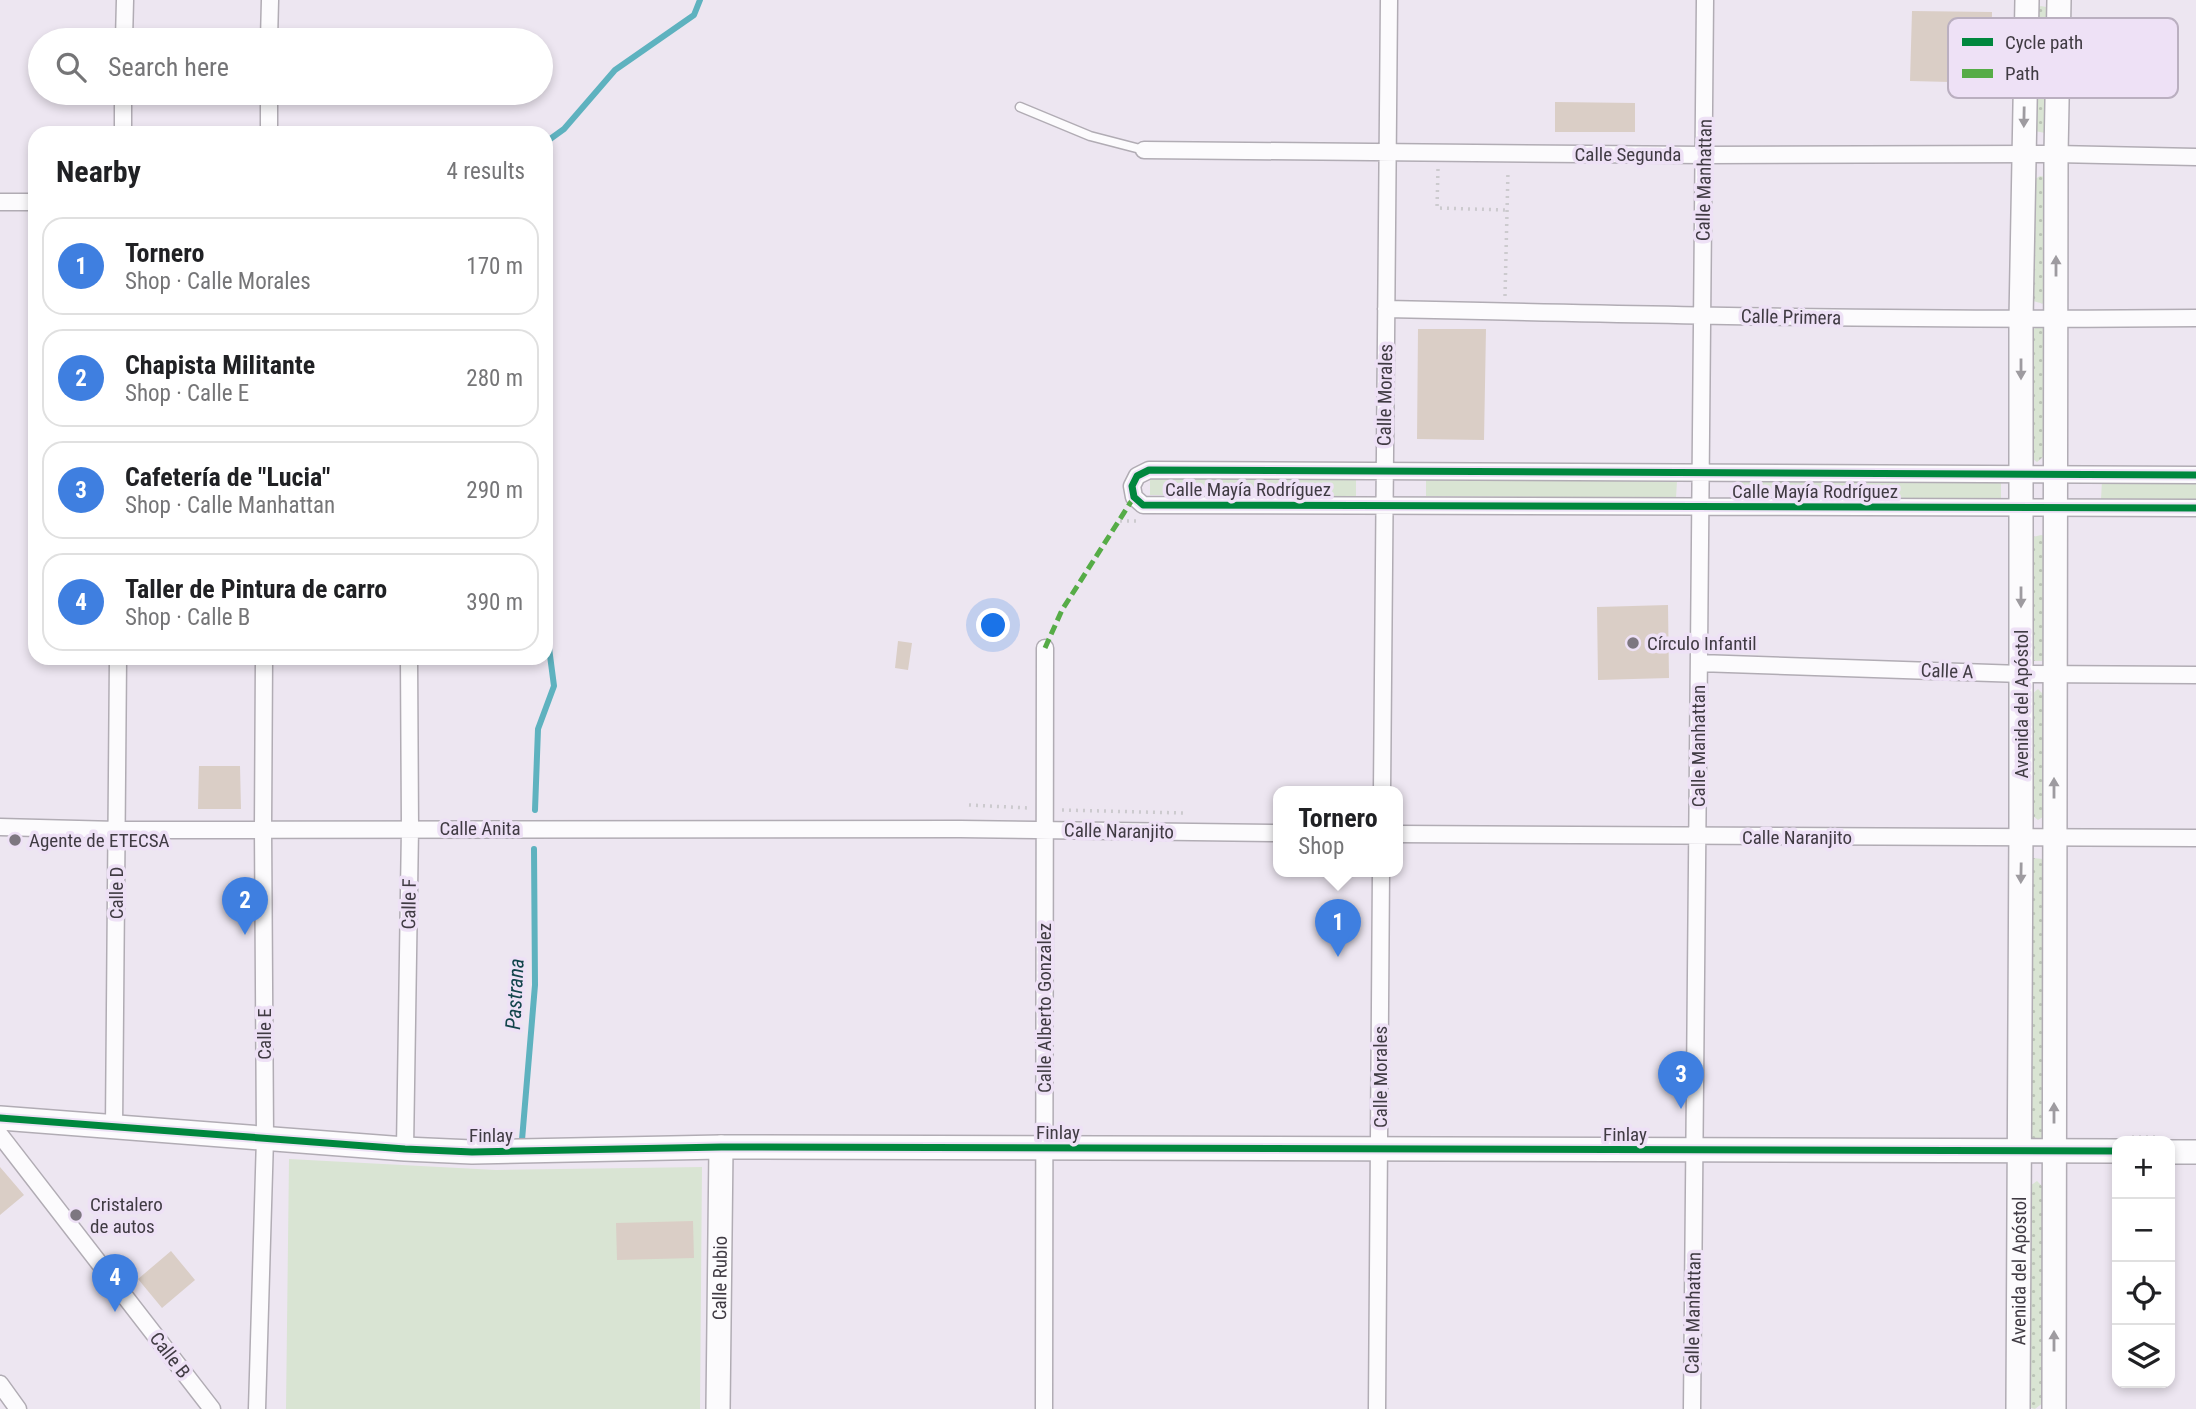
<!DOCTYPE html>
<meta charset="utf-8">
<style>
:root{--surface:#fff;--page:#f2f2f2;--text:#202124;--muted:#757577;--line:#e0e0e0;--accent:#ea580c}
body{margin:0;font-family:"Roboto Condensed",sans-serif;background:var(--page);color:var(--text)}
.controls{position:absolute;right:21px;bottom:21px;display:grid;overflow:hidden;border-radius:14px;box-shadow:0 4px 10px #0003}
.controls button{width:63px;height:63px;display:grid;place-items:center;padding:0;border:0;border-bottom:2px solid var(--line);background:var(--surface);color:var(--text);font:35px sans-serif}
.you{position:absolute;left:994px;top:626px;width:24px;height:24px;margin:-18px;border:5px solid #fff;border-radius:50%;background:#1a73e8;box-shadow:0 0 0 10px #1a73e833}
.badge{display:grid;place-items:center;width:46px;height:46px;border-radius:50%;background:var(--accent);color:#fff;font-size:23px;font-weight:700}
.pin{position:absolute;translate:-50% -58px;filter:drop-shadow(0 2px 4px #0008)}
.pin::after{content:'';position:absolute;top:37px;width:24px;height:21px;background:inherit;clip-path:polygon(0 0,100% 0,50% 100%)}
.popup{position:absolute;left:1273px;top:786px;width:130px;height:91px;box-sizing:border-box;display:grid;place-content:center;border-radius:14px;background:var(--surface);filter:drop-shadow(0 2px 5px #0005);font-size:23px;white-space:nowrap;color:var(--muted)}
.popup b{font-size:26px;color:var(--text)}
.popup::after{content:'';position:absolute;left:50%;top:100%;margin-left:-14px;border:14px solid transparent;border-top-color:var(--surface)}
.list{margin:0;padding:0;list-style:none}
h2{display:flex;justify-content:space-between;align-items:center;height:91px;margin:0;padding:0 28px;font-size:30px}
h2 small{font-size:23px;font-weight:400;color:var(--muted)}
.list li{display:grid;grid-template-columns:46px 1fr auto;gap:21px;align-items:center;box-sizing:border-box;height:98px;margin:0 14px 14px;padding:0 14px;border:2px solid var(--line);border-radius:21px}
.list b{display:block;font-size:26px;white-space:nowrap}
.list p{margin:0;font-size:23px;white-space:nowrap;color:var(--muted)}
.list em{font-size:23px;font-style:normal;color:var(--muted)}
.icon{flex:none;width:38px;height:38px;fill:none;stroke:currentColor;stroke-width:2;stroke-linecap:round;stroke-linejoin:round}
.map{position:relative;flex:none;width:2196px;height:1409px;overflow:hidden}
.search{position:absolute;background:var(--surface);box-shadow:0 4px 10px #0003;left:28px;top:28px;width:525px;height:77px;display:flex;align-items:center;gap:18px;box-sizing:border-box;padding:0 24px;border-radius:38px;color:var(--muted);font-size:26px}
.panel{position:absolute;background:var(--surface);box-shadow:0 4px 10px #0003;left:28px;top:126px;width:525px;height:539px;border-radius:21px}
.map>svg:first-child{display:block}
.green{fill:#d9e4d3}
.park{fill:url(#park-dots)}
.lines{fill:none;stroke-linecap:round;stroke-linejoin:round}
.stream{stroke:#5eb2bf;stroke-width:6}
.building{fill:#dacec6}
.lane-casing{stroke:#b1acb4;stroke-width:11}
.street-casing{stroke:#b1acb4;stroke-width:19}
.secondary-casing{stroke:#b1acb4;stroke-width:26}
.path{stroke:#cccace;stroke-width:3.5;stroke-dasharray:2 5;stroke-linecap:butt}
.lane{stroke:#fcfbfd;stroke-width:8}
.street{stroke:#fcfbfd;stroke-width:16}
.secondary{stroke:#fcfbfd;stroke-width:23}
.quiet{stroke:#56ac47;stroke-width:5;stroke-dasharray:10 5;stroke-linecap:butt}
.cycleway-casing{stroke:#eee1f6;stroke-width:11}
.cycleway{stroke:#00873e;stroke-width:7}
.oneway{fill:#9e9ba0}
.poi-dot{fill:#7d7780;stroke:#eee1f6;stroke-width:2.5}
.labels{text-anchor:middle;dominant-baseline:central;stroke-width:7;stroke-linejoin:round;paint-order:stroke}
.street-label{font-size:19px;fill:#403b43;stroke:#eee1f6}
.poi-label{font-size:19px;fill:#403b43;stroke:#eee1f6;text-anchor:start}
.water-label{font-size:21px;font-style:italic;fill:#13454c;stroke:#eee1f6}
.key{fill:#eee1f6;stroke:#baafc0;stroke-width:2}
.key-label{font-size:19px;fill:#403b43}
</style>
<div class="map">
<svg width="2196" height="1409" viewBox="0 0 2196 1409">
<defs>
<pattern id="park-dots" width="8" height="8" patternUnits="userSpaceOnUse" patternTransform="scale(1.75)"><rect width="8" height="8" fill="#d9e4d3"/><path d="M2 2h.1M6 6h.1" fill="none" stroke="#bbc4b6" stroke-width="1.8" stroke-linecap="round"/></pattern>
</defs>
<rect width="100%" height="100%" fill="#ede6f1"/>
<path class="green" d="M1150,477L1356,479V497L1150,495Z
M1426,479L1677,481L1676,498L1426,496Z
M1735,479L2001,482V500L1735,497Z
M2102,481L2196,482V500L2101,499Z
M289,1159L496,1170L702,1167L700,1409H286Z"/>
<path class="park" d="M2041,6L2046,7L2048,11L2045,133L2035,131L2037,7Z
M2040,176L2045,177L2046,301L2044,304L2033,301L2032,181Z
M2036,326H2045L2047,331L2043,457L2037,462L2029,456L2033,331Z
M2041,535L2045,536L2044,657L2042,661H2033L2031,657L2033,537Z
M2038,689L2045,696V811L2043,817L2038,820L2033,816L2030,811V696Z
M2033,858L2043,859L2044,863L2043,1137L2040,1142H2031L2029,863Z
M2037,1181L2044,1188V1402L2035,1409L2028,1407L2027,1188Z"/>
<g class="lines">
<path class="stream" d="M546,142L564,129L615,70L694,15L700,0
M535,810L538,729L554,686L546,625
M522,1140L535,985L534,849"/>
</g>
<path class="building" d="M1912,11L1992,12L1991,83L1910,81Z
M1555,102L1635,103V132H1555Z
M1418,329H1486L1484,440L1417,439Z
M1668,605L1669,678L1598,680L1597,607Z
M898,641L912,643L908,670L895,668Z
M199,766H240L241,809H198Z
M0,1167L24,1195L0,1215Z
M693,1221L694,1258L617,1260L616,1223Z
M171,1251L195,1280L162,1308L138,1279Z"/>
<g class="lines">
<g class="lane-casing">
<path id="lane" d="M1020,107L1090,136L1144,150"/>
</g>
<g class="street-casing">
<path id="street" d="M124,40L125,0
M269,40L270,0
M123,133V93
M269,133V93
M1144,150L1705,155L2056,154L2196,157
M0,202H35
M1386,309C1656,315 1926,321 2196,318
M2196,475L1149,470L1137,476L1132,486L1134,497L1143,505L2196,508
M1699,663L2021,674L2196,675
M1382,791L1389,0
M0,827L117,830L960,829L1278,833
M1398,834L2196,838
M114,1127L118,658
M0,1135L212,1409
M405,1149L410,828L409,658
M0,1384L18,1409
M257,1409L265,1138L263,828L264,658
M1044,1409L1045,648
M1377,1409L1381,871
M1692,1409L1705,0"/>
</g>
<g class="secondary-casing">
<g id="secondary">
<path d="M0,1118L405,1149L472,1152L721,1147L2117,1151"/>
<path d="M2170,1152H2196"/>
<path id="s1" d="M718,1409L721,1147"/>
<path id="s2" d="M2018,1409L2021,824V319L2027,0"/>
<path d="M2054,1409L2056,154L2059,0"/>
</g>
</g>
<path class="path" d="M1438,169L1437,208L1507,210
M1505,296L1508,171
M1120,521H1137
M969,805L1029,808
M1062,810L1183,813
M2132,1137H2155"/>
<use href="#lane" class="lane"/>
<use href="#street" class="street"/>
<use href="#secondary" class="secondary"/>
<path class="quiet" d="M1045,648L1062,610L1134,497"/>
<g class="cycleway-casing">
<path id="cycleway" d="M2196,475L1149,470L1137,476L1132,486L1134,497L1143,505L2196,508
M0,1118L405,1149L472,1152L721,1147L2117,1151"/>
</g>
<use href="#cycleway" class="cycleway"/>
</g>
<defs><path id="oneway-solid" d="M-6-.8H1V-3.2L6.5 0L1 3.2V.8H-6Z" transform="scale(1.75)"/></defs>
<g class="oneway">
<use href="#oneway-solid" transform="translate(2024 117) rotate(91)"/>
<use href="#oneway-solid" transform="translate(2056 266) rotate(-90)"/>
<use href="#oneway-solid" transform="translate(2021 369) rotate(90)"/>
<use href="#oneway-solid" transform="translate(2021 597) rotate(90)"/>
<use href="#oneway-solid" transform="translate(2054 788) rotate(-90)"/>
<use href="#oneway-solid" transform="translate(2021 873) rotate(91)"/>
<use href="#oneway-solid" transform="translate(2054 1113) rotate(-90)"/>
<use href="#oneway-solid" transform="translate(2054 1341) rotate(-90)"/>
</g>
<g class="poi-dot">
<circle cx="1633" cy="643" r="7"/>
<circle cx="15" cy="840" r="7"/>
<circle cx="76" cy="1215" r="7"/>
</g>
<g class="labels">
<g class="street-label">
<text x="1628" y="154">Calle Segunda</text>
<text transform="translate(1704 180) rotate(-89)">Calle Manhattan</text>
<text transform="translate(1791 317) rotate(1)">Calle Primera</text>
<text transform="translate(1385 395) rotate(-89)">Calle Morales</text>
<text x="1248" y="489">Calle Mayía Rodríguez</text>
<text x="1815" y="491">Calle Mayía Rodríguez</text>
<text transform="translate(1947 671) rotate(2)">Calle A</text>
<text transform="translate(2021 704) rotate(-90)">Avenida del Apóstol</text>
<text transform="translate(1698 746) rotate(-90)">Calle Manhattan</text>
<text x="480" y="828">Calle Anita</text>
<text transform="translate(1119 831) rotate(1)">Calle Naranjito</text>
<text x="1797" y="837">Calle Naranjito</text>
<text transform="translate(116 893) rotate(-90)">Calle D</text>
<text transform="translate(409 904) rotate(-89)">Calle F</text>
<text transform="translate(1044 1008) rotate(-90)">Calle Alberto Gonzalez</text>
<text transform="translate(264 1034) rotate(-90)">Calle E</text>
<text transform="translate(1380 1077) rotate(-90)">Calle Morales</text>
<text x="1058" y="1132">Finlay</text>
<text x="1625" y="1134">Finlay</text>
<text x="491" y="1135">Finlay</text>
<text stroke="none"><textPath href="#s2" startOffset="138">Avenida del Apóstol</textPath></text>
<text stroke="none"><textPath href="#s1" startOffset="131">Calle Rubio</textPath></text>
<text transform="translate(1693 1313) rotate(-89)">Calle Manhattan</text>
<text transform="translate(170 1355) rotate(52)">Calle B</text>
</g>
<g class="poi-label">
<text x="1647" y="643">Círculo Infantil</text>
<text x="29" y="840">Agente de ETECSA</text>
<text x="90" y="1204">Cristalero<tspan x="90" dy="22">de autos</tspan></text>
</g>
<g class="water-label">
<text transform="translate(515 994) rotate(-87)">Pastrana</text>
</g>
</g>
<rect x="1948" y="18" width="230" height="80" rx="10" class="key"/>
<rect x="1962" y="38" width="31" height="8" fill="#00873e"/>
<rect x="1962" y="69" width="31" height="9" fill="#56ac47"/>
<g class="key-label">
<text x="2005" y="49">Cycle path</text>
<text x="2005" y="80">Path</text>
</g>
</svg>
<div class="controls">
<button>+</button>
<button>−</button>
<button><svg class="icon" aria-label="locate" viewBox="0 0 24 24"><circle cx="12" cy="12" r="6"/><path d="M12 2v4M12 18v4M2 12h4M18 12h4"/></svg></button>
<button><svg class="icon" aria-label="layers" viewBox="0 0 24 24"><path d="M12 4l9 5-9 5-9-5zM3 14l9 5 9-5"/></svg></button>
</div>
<div class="you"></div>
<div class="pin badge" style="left:1338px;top:957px;background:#3f7fe0">1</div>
<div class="popup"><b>Tornero</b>Shop</div>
<div class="pin badge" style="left:245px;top:935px;background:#3f7fe0">2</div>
<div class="pin badge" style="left:1681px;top:1109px;background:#3f7fe0">3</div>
<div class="pin badge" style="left:115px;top:1312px;background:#3f7fe0">4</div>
<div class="search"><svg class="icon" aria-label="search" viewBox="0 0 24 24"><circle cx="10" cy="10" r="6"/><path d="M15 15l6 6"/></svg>Search here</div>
<section class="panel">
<h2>Nearby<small>4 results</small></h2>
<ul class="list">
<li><span class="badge" style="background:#3f7fe0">1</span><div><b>Tornero</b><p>Shop · Calle Morales</p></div><em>170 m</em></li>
<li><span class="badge" style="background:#3f7fe0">2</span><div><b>Chapista Militante</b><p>Shop · Calle E</p></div><em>280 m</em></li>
<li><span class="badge" style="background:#3f7fe0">3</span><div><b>Cafetería de &quot;Lucia&quot;</b><p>Shop · Calle Manhattan</p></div><em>290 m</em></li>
<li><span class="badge" style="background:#3f7fe0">4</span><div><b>Taller de Pintura de carro</b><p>Shop · Calle B</p></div><em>390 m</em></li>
</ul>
</section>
</div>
